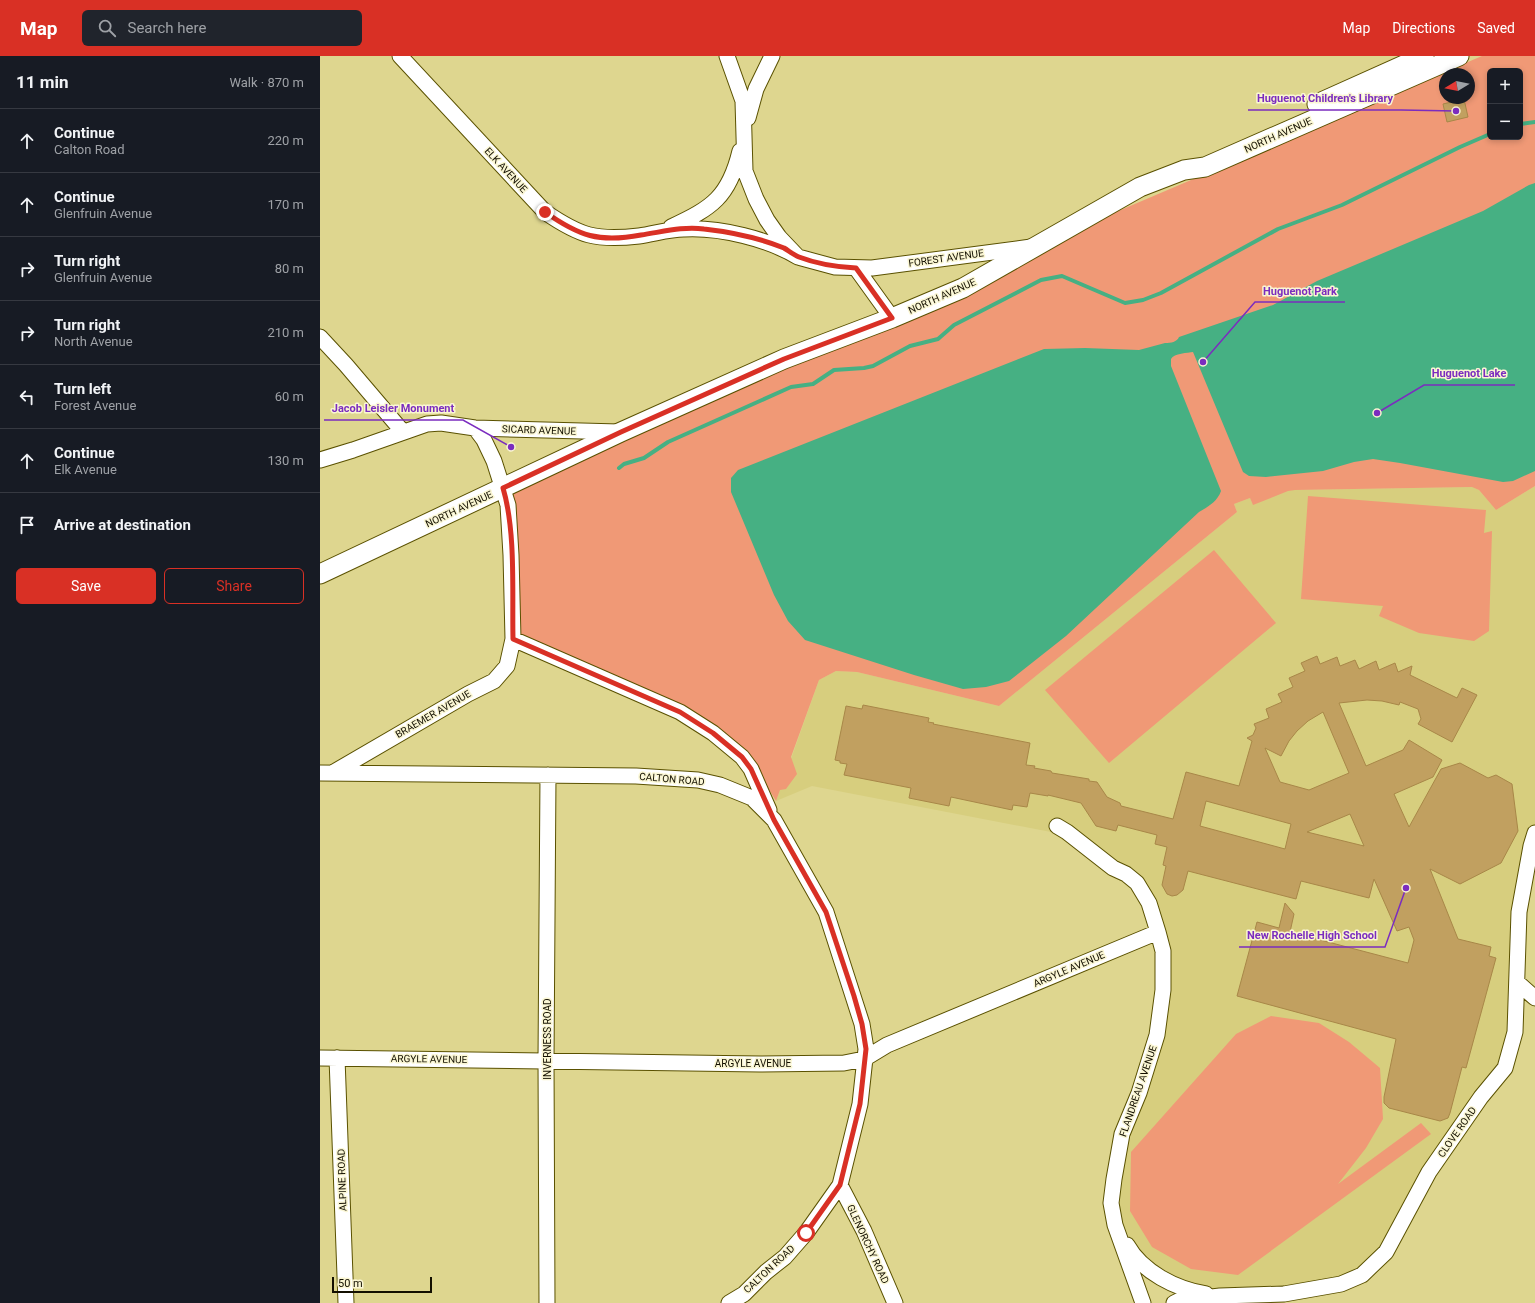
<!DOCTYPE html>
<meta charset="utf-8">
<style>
:root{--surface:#171b24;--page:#20242c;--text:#f1f3f6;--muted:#9ea1a6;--line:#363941;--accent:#d93025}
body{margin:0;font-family:Roboto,sans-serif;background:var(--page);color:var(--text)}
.controls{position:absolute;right:12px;top:12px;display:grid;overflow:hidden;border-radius:6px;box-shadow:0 2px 6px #0003}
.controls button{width:36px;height:36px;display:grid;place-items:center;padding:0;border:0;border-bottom:1px solid var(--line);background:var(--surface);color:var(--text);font:20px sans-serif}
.compass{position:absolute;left:1119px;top:12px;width:36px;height:36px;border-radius:50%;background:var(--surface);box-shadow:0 2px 6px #0003;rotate:260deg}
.scale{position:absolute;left:12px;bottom:10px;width:100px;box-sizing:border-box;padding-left:4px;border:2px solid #130f00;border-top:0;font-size:11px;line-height:14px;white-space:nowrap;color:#130f00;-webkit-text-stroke:3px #faf6d3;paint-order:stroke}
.stop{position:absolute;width:12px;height:12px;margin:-9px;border:3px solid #d93025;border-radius:50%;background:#fff}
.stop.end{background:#d93025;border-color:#fff;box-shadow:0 1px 4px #0008}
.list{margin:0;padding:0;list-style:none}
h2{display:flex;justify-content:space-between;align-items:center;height:52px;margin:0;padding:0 16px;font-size:17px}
h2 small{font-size:13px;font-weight:400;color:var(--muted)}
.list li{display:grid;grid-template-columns:26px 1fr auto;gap:12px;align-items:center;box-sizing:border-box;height:64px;padding:0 16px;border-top:1px solid var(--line)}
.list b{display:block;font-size:15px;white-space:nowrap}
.list p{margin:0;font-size:13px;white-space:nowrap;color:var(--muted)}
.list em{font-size:13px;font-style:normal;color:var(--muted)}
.actions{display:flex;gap:8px;padding:12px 16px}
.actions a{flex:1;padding:9px 0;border:1px solid var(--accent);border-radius:6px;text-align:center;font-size:14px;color:var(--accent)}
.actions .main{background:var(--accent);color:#fff}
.icon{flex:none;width:22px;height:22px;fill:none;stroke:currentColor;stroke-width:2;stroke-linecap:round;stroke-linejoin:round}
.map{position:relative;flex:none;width:1215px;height:1247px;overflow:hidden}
header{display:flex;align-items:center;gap:24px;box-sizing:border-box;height:56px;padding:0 20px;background:var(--accent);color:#fff}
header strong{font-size:19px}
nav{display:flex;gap:22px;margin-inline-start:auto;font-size:14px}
.search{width:280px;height:36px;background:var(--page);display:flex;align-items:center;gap:10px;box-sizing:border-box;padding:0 14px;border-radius:6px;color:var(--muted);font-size:15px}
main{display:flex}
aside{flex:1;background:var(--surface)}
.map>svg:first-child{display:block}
.built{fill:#d7ce7e}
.green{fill:#f09976;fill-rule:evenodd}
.water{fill:#46b083}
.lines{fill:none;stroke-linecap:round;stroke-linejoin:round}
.stream{stroke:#46b083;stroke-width:4}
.building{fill:#c1a060;stroke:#a88748;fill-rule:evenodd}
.minor-casing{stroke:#5a5100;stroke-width:17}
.major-casing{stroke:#5a5100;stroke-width:21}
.minor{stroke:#fff;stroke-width:15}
.major{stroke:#fff;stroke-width:19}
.route{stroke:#d93025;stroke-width:5}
.labels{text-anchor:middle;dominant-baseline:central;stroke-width:3;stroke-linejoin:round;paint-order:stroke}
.street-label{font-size:10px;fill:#130f00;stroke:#faf6d3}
.leader{fill:none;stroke:#7b2cbf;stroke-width:1.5}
.callout-dot{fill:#7b2cbf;stroke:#faf6d3;stroke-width:1.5}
.callout-label{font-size:11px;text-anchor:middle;font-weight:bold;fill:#7b2cbf;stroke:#faf6d3;stroke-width:3;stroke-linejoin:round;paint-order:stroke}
</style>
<header>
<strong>Map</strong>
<div class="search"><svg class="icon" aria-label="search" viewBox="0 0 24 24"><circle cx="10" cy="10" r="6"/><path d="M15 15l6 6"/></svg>Search here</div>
<nav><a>Map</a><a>Directions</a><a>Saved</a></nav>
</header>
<main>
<aside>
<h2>11 min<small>Walk · 870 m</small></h2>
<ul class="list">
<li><svg class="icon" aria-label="ahead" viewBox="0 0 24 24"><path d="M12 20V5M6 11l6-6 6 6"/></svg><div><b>Continue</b><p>Calton Road</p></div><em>220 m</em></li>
<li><svg class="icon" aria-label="ahead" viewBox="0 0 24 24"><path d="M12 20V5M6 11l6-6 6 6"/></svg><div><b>Continue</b><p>Glenfruin Avenue</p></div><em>170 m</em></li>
<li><svg class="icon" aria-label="right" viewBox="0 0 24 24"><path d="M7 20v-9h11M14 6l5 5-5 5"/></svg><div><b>Turn right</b><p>Glenfruin Avenue</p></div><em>80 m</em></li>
<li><svg class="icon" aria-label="right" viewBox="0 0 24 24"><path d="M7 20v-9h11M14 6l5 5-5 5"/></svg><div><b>Turn right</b><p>North Avenue</p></div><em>210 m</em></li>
<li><svg class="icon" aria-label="left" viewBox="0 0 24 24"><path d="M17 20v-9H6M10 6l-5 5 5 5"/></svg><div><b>Turn left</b><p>Forest Avenue</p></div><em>60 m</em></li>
<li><svg class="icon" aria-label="ahead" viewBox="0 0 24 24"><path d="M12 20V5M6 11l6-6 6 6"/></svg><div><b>Continue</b><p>Elk Avenue</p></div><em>130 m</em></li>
<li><svg class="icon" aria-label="arrive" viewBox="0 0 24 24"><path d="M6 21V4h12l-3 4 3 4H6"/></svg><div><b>Arrive at destination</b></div></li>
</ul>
<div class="actions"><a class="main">Save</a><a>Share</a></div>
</aside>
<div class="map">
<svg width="1215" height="1247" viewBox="0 0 1215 1247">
<rect width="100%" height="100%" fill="#ded68f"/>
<path class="built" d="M1215,430V769L1195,853L1190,974L1176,1014L1058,1197L1039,1211L1016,1223L906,1236L864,1226L826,1203L810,1183L800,1161L799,1127L806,1082L849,936L850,891L835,850L812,829L731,776L492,730L456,745L499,624L516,615L537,616L679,650L917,456L914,448L930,442L933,448L968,434H975L1153,431L1159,434L1176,454Z"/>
<path class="green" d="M1162,0H1215V430L1176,454L1159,434L1152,431L975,434L968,435L933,449L930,442L914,448L917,456L679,650L537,616L516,615L499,624L471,701L477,718L466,733L460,734L456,745L435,711L380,661L198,580L193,435L471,310L796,156ZM1170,15H1200V81H1170ZM1125,18H1149V42H1125Z
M988,440L1166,454L1164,477L1172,475L1169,575L1154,585L1099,577L1059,560L1063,550L981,543Z
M894,494L956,567L789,707L725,634Z
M951,960L999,967L1029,986L1060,1012L1063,1063L1046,1092L1018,1128L1101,1067L1111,1078L918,1219L871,1213L832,1191L810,1155L811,1096L916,978Z"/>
<path class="water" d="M1215,127V415L1193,425L1183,426L1080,407L1053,403L1034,406L1003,415L946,421L929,420L923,416L873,296C868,297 854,297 851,303C851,306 851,308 851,310L901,435C897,446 889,450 879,456L746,580L689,625L666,631L643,633L594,619L485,584L468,565L454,539L411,436V422L418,414L724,293L765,292L819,294L845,287C851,287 857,286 859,281L953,249L997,225L1163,155L1209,129Z"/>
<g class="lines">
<path class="stream" d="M1200,68L1215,66
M299,412L304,408L324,402L348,386L471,331L493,328L514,314L544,312L553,310L590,290L618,283L634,269L721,224L742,220L805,247L823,244L841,237L958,173L1022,149L1140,91L1170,78"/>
</g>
<path class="building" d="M1144,43L1148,61L1127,66L1123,48Z
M997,600L1000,608L1017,601L1020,610L1035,604L1039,613L1056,605L1059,614L1075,607L1078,616L1092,610L1090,619L1137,642L1142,632L1157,639L1132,686L1098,668L1101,663L1098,653L1080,646L1079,649L1062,645L1047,644L1019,647L1046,710L1083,694L1089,684L1122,704L1113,721L1074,738L1089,771L1121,713L1140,707L1168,722L1176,719L1192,728L1198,775L1181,807L1140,828L1110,813L1138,883L1171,891L1169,900L1176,902L1146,1012L1142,1011L1130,1057L1128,1062L1120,1065L1069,1052L1064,1047V1041L1076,983L917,940L937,866L959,872L965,847L974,858L970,876L1088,907L1094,884L1089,871L1077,875L1054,823L1049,842L981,825L976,843L868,815L863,834L857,839L852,840L847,838L842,829L846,810L843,809L847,791L835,788L837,779L798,769L796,775L776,770L761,747L728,739V740L710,737L707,751L693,749L692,754L631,741L629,750L589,742L591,732L524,719L527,708L520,707V705L515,704L526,650L542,653L543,649L609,662L608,666L614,667L613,668L710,687L706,709L715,710L714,712L731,715L732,717L769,723V725L777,726L787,741L800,747L801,750L853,763L866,716L919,730L932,685L927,682L933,679L936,672L934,668L949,662L946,653L962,646L958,638L973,631L969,622L985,615L981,607ZM1003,656L1029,717L989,734L960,726L945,692L961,700L969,685L977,675L988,665ZM886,745L971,768L965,793L880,770ZM1030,758L1044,790L987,776Z"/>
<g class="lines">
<g class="minor-casing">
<path id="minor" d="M80,0L225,156C260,180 276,185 319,180C334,178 349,173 364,173C400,171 448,183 478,201
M407,0L423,45L425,115L436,143L447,164L459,181L478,201L515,211L552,212L711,191
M428,62L436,33L452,0
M351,171C392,152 409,141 420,95
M536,212L572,262
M0,281L26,309L83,376
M0,404L33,394L107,368L121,367L155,372L299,376
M193,583L360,656L393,677L422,701L431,713L449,754
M14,716L148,638L174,625L187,610L193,583L191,499L188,449L174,405L164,384L155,372
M0,717L316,720L378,724L400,729L432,742L454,764L506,856L542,968L546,993L540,1048L520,1129L486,1177L465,1201L446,1216L424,1238L409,1247
M737,770L747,776L793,812L806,818L817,827L829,847L838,876L843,895V934L837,979L819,1037L802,1078L794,1123L791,1147L795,1169L823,1247
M1198,927L1215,942
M0,1002L440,1008L524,1007L544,1003L567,989L838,876
M17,1002L26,1247
M520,1129L544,1175L575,1247
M807,1189C822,1216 856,1233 886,1238
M227,1247L226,1004L228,719
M854,1247L858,1245L900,1240L964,1238L1021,1228L1042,1219L1066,1196L1109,1116L1161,1041L1185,1012L1195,976L1199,856L1211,790L1215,777"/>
</g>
<g class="major-casing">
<path id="major" d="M997,48L1104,0
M0,518L301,376L464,303L572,262L643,232L820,131L864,114L885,111L1139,0"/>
</g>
<use href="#minor" class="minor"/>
<use href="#major" class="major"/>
</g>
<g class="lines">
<path class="route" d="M225,156C259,180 279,187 321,179C342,176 363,170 384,173C411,176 439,182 464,192C469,195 474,199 479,201C497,208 517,211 536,212L572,262L464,303L301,376L183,432C196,476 192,536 193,583L360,656L393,677L422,701L431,713L454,764L506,856L534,940L542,968L546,993L540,1048L520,1129L486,1177"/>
</g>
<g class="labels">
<g class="street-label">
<text transform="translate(958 79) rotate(-24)">NORTH AVENUE</text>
<text transform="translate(186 114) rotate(47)">ELK AVENUE</text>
<text transform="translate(626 202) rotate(-8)">FOREST AVENUE</text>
<text transform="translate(622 240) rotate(-24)">NORTH AVENUE</text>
<text transform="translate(219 374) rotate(2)">SICARD AVENUE</text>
<text transform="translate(139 453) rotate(-25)">NORTH AVENUE</text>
<text transform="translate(113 658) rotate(-30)">BRAEMER AVENUE</text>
<text transform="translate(352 723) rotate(5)">CALTON ROAD</text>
<text transform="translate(749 913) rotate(-23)">ARGYLE AVENUE</text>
<text transform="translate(227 983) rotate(-90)">INVERNESS ROAD</text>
<text transform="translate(109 1003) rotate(1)">ARGYLE AVENUE</text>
<text x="433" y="1007">ARGYLE AVENUE</text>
<text transform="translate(818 1035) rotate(-71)">FLANDREAU AVENUE</text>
<text transform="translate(1137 1076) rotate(-55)">CLOVE ROAD</text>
<text transform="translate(22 1124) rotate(-92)">ALPINE ROAD</text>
<text transform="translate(548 1188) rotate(65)">GLENORCHY ROAD</text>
<text transform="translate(449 1213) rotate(-43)">CALTON ROAD</text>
</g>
</g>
<path class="leader" d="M1136 55L1081 54H928M883 306L935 246H1025M1057 357L1104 329H1195M191 391L143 364H4M1086 832L1065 891H919"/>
<g class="callout-dot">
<circle cx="1136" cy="55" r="4"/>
<circle cx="883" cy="306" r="4"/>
<circle cx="1057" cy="357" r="4"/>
<circle cx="191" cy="391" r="4"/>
<circle cx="1086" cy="832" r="4"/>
</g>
<g class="callout-label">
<text x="1005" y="46">Huguenot Children's Library</text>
<text x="980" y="239">Huguenot Park</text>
<text x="1149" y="321">Huguenot Lake</text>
<text x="73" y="356">Jacob Leisler Monument</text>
<text x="992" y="883">New Rochelle High School</text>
</g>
</svg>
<div class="controls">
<button>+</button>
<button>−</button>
</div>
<svg class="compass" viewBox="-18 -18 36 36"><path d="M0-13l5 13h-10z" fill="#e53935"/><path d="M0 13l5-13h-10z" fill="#9ea1a6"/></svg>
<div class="scale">50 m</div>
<div class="stop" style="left:486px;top:1177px"></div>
<div class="stop end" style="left:225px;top:156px"></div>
</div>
</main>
